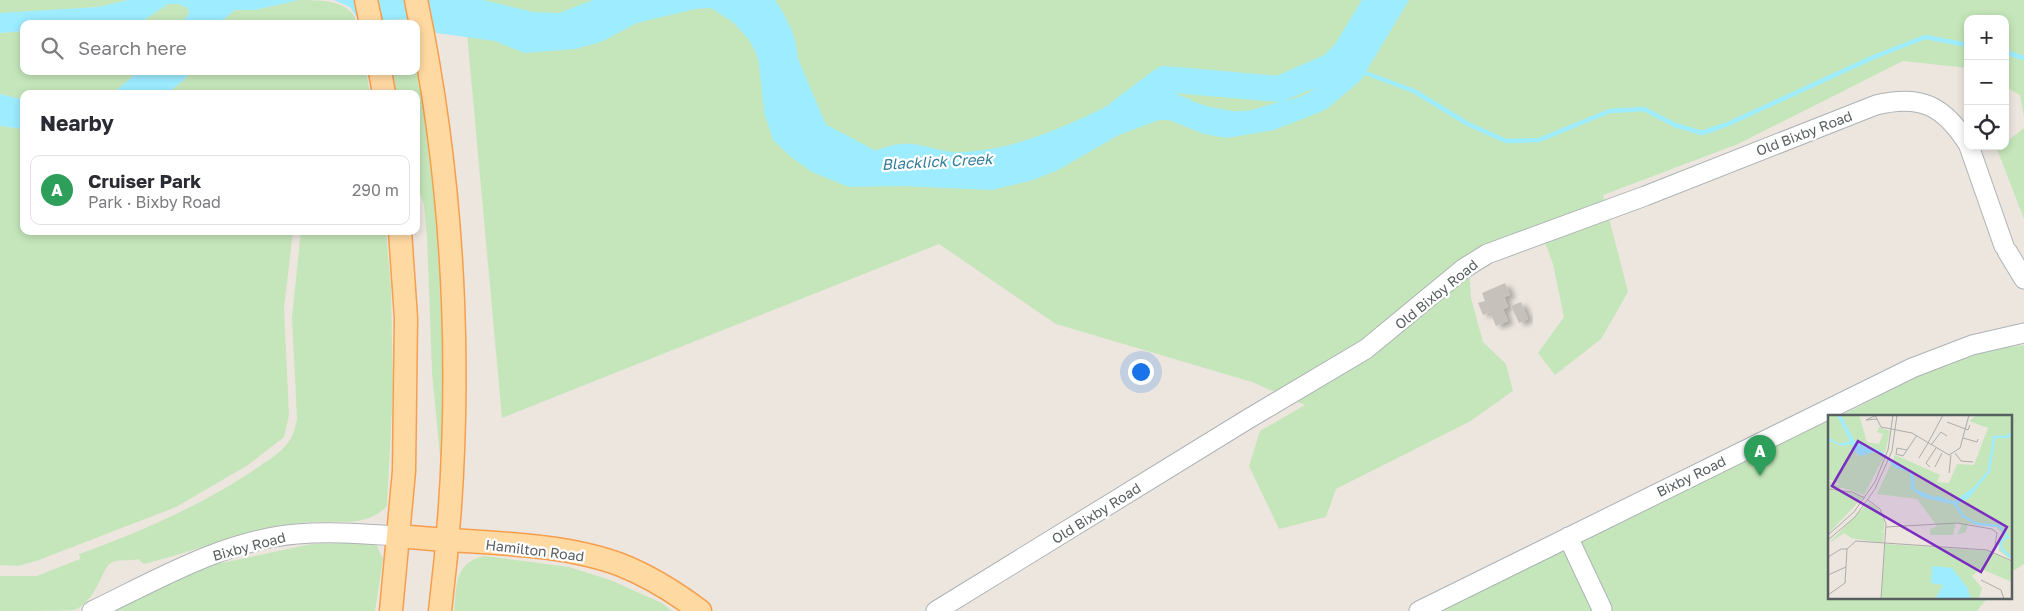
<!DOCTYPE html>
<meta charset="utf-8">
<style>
:root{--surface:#fff;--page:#f7f7f7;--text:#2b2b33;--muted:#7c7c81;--line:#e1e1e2;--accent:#0b8043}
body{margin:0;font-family:"Golos Text",sans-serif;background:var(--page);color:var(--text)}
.controls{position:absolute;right:15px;top:15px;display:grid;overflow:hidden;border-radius:10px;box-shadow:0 2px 8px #0003}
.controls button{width:45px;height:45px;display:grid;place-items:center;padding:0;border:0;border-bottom:1px solid var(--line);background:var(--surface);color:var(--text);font:25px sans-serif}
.you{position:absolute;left:1140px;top:371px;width:18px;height:18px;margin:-12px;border:4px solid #fff;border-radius:50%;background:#1a73e8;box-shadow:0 0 0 8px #1a73e833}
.badge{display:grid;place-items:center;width:32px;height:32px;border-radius:50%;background:var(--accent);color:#fff;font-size:16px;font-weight:700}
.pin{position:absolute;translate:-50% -41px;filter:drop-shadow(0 1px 2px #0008)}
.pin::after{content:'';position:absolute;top:26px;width:18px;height:15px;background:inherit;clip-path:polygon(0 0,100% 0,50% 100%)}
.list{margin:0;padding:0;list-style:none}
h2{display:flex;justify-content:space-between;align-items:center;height:65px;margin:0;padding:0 20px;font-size:21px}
h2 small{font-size:16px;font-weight:400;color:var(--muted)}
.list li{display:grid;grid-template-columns:32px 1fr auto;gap:15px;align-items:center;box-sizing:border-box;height:70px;margin:0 10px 10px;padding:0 10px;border:1px solid var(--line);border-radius:10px}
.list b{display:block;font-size:19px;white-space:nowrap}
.list p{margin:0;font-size:16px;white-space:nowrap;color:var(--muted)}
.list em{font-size:16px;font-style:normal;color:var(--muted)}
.icon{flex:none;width:28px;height:28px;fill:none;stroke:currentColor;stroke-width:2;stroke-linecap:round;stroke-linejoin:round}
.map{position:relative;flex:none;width:2024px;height:611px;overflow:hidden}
.search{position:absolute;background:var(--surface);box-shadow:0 2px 8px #0003;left:20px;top:20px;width:400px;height:55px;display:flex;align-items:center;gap:12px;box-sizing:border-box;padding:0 18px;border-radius:10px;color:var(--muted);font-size:19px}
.panel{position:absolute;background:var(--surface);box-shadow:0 2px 8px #0003;left:20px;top:90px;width:400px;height:145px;border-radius:10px}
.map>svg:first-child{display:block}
.green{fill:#c5e6ba}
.water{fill:#9decff}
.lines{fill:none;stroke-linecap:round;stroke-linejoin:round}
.stream{stroke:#9decff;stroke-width:4.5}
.river{stroke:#9decff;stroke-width:26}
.building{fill:#c7c1bc;filter:url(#shadow)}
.minor-casing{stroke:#adb3b6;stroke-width:21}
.major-casing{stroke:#f79e4d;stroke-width:25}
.minor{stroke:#fff;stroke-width:19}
.major{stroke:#ffd9a2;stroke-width:22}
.labels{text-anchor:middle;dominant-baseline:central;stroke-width:4.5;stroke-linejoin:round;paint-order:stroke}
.street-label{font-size:14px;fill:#585f61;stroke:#fff}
.water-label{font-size:15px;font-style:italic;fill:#307d9a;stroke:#fff}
.inset-river{fill:none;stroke:#9decff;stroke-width:2.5}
.inset-road{fill:none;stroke:#adaca9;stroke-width:1}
.view{fill:#7b2cbf;fill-opacity:0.15;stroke:#7b2cbf;stroke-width:2.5}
.inset-edge{fill:none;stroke:#585f61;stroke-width:2.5}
</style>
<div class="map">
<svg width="2024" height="611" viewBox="0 0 2024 611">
<defs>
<filter id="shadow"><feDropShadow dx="5.5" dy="3" stdDeviation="2.5" flood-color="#0004"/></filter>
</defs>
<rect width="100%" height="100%" fill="#ece6df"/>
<path class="green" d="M0,0H128L98,7L9,13H0Z
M299,0C321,0 352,0 357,24H218L235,10H255Z
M464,0H2024V117L2020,95L2005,87V19H1968V68L1903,61L1738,144L1603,195L1628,292L1601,339L1555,375L1538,353L1564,317L1553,264L1539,226L1468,253L1471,298L1483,342L1506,364L1513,391L1469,422L1336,489L1326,517L1279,529L1249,466L1260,431L1305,405L1252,382L1056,324L939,244L502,418Z
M168,4H178L188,8L189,14L180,24H114L140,22Z
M24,31V71H139L112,94H24V100L0,94V33Z
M416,58C439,193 446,329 441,467L432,372L427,236L424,205L416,182V94H396L392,71H416Z
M191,71H366L370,94H167L185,79Z
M0,126L24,129V231H293L284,308L289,415L284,437L248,465L176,507L39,560L18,566L0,565Z
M2024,128V219L1997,149L2005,146V143Z
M301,231H386L391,288L393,388L387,506C367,528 338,520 311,522C253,526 200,550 144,564L138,559C130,562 119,558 111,563C102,567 97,602 74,610C60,611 17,611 0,611V576H37L80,559L79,554C138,533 195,508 248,474C261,465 277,456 287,444C293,437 295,428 297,419L292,318Z
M2024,345V564L2010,573V416H1840L1912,379L1980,351Z
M1829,416V597H1988L1977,611H1419Z
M375,542L383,559L375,611H107L194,569L311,544Z
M485,556L569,567L610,580L662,603L672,611H454C457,585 454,562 485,556Z"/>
<path class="water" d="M128,0H299L255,10H235L218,24H180L189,14L188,8L178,4H168L140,23L24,24V31L0,33V13L98,7Z
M334,0H483L533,12L559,13L593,0H775C787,17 797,38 798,59C799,69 795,79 795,89C795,113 810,140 831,152C855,166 876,146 900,144C918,142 935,150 952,152C968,153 985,150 1001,147C1033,140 1063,127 1093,113C1111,104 1128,95 1148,90C1168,86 1187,100 1206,106C1214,108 1223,109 1232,111C1250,113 1265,105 1283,101C1300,98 1319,92 1323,72L1315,65L1377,0H1409L1361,80L1328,108L1318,113L1274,130L1227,138L1204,134L1169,120H1159L1119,135L1058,170L1033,180L992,190L900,186L849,187L812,172L791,157L773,140L764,112L759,64L756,53L749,40L734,23L711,8L695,9L637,23L601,42L575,49L524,53L495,41L437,33L408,19L384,20L356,16L350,7Z
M139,71H191L185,79L167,94H112Z
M0,94L24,100V129L0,126Z"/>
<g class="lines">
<path class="stream" d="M2005,52L2024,58
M1360,71L1414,91L1468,124L1506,141L1539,140L1610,111L1644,109L1675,125L1702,133L1728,124L1874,57L1925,37L1968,45"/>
<path class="river" d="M781,52L816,134L879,167L892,166
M1120,112L1164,79L1279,89L1339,63L1377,0"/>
</g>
<path class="building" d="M1505,283L1510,295L1504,297L1508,307L1503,309L1508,321L1496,326L1490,312L1483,315L1478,303L1485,301L1482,293Z
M1521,302L1528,319L1519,323L1511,306Z"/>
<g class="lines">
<g class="minor-casing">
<path id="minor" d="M1969,146L2004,246
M2007,251L2024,279
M1568,537L1602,609
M92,611C157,580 224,540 297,534C331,531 366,534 400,536
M936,611L1248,419L1366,349L1463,269L1487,254L1645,196L1876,105C1921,94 1944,106 1968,144
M1419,611L1912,368L1972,345L2024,333"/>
</g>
<g class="major-casing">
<path id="major" d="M366,0L371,24
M416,0C458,200 465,408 440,611
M380,71L384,94
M400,536C470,544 555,540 621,565C649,576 676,593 700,611
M391,611L404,471L406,318L400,231"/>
</g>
<use href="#minor" class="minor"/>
<use href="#major" class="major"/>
</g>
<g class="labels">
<g class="street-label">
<text transform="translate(1804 133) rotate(-21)">Old Bixby Road</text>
<text transform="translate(1436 294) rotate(-39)">Old Bixby Road</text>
<text transform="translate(1691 476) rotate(-26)">Bixby Road</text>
<text transform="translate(1096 513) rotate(-32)">Old Bixby Road</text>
<text transform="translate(249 546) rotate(-15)">Bixby Road</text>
<text transform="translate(535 550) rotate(7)">Hamilton Road</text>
</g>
<g class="water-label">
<text transform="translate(937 161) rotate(-3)">Blacklick Creek</text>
</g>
</g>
<g transform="translate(1828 415)">
<rect width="184" height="184" fill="#ece6df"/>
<path d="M0,0H9L22,26L11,29L0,22ZM13,0H31L39,27L51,29L55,19L49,17L51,12L62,16L57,38L26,26ZM149,0H184V145L171,136V122L175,119L168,112L140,109L138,117L129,120L134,109L128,107L125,120H102V114L109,111L89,84L49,79L67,40L112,60L109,67L121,68L129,49L146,50L160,13L141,6ZM0,25L13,31L23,29L29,40L47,37L56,42L36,80L15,73L0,74V65L8,70H13L0,64ZM0,75L20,77L35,82L0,119ZM40,88L48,92L56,105V116H52L56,117L55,128L23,123L16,118L0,129ZM57,129L161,136L184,147V167L153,154L144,161L154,173L151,184H53Z" fill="#c5e6ba"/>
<path d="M9,0H13L26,26L53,36L71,51L85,56L87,74L123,89L139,81L146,72L148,74L141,83L126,90L94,82L83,74L82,57L67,53L55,40L47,37L32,41L25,35L23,29L13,31L0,25V22L11,29L22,26ZM104,151L124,153L139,172L143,184H107L115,170L103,168Z" fill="#9decff"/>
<path class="inset-river" d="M109,82L126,88L147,73L161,56L166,22H179L184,18M127,89L135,101L150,109L171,111L176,116L180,122L174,125L172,133L184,143"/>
<path class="inset-road" d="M47,0L53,12L84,18L121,40L132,33L141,0M49,4L38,5L49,0M119,7L140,15L142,10M135,23L149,27L150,24M100,28L115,0M103,30L113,17L119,21M79,35L75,41L68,39L69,33L79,35L89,20M127,38L133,46L145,47M91,43L100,28M102,52L98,48L108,33M107,52L114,38M121,58L123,40M0,74L24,77L37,83M40,85L52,94L58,109L53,184M58,112L129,108L164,114L169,118L167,130M0,120L26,97L47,67L60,35L65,0M0,125L27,102L47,74L64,36L69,0M0,142L13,134H19M0,160L18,152M153,165L173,175L176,184M0,180L17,168L19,134L28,126L159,135L184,146"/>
<path class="view" d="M30,26L179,112L153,157L4,71Z"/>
<rect width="184" height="184" class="inset-edge"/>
</g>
</svg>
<div class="controls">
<button>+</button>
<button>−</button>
<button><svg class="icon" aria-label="locate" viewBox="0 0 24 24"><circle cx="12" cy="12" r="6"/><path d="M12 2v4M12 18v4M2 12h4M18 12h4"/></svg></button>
</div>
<div class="you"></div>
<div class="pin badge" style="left:1760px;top:476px;background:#2e9e5b">A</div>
<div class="search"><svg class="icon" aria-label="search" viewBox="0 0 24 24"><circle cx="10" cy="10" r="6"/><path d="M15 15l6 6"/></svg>Search here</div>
<section class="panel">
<h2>Nearby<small></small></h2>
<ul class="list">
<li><span class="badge" style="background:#2e9e5b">A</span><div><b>Cruiser Park</b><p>Park · Bixby Road</p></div><em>290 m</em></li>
</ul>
</section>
</div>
